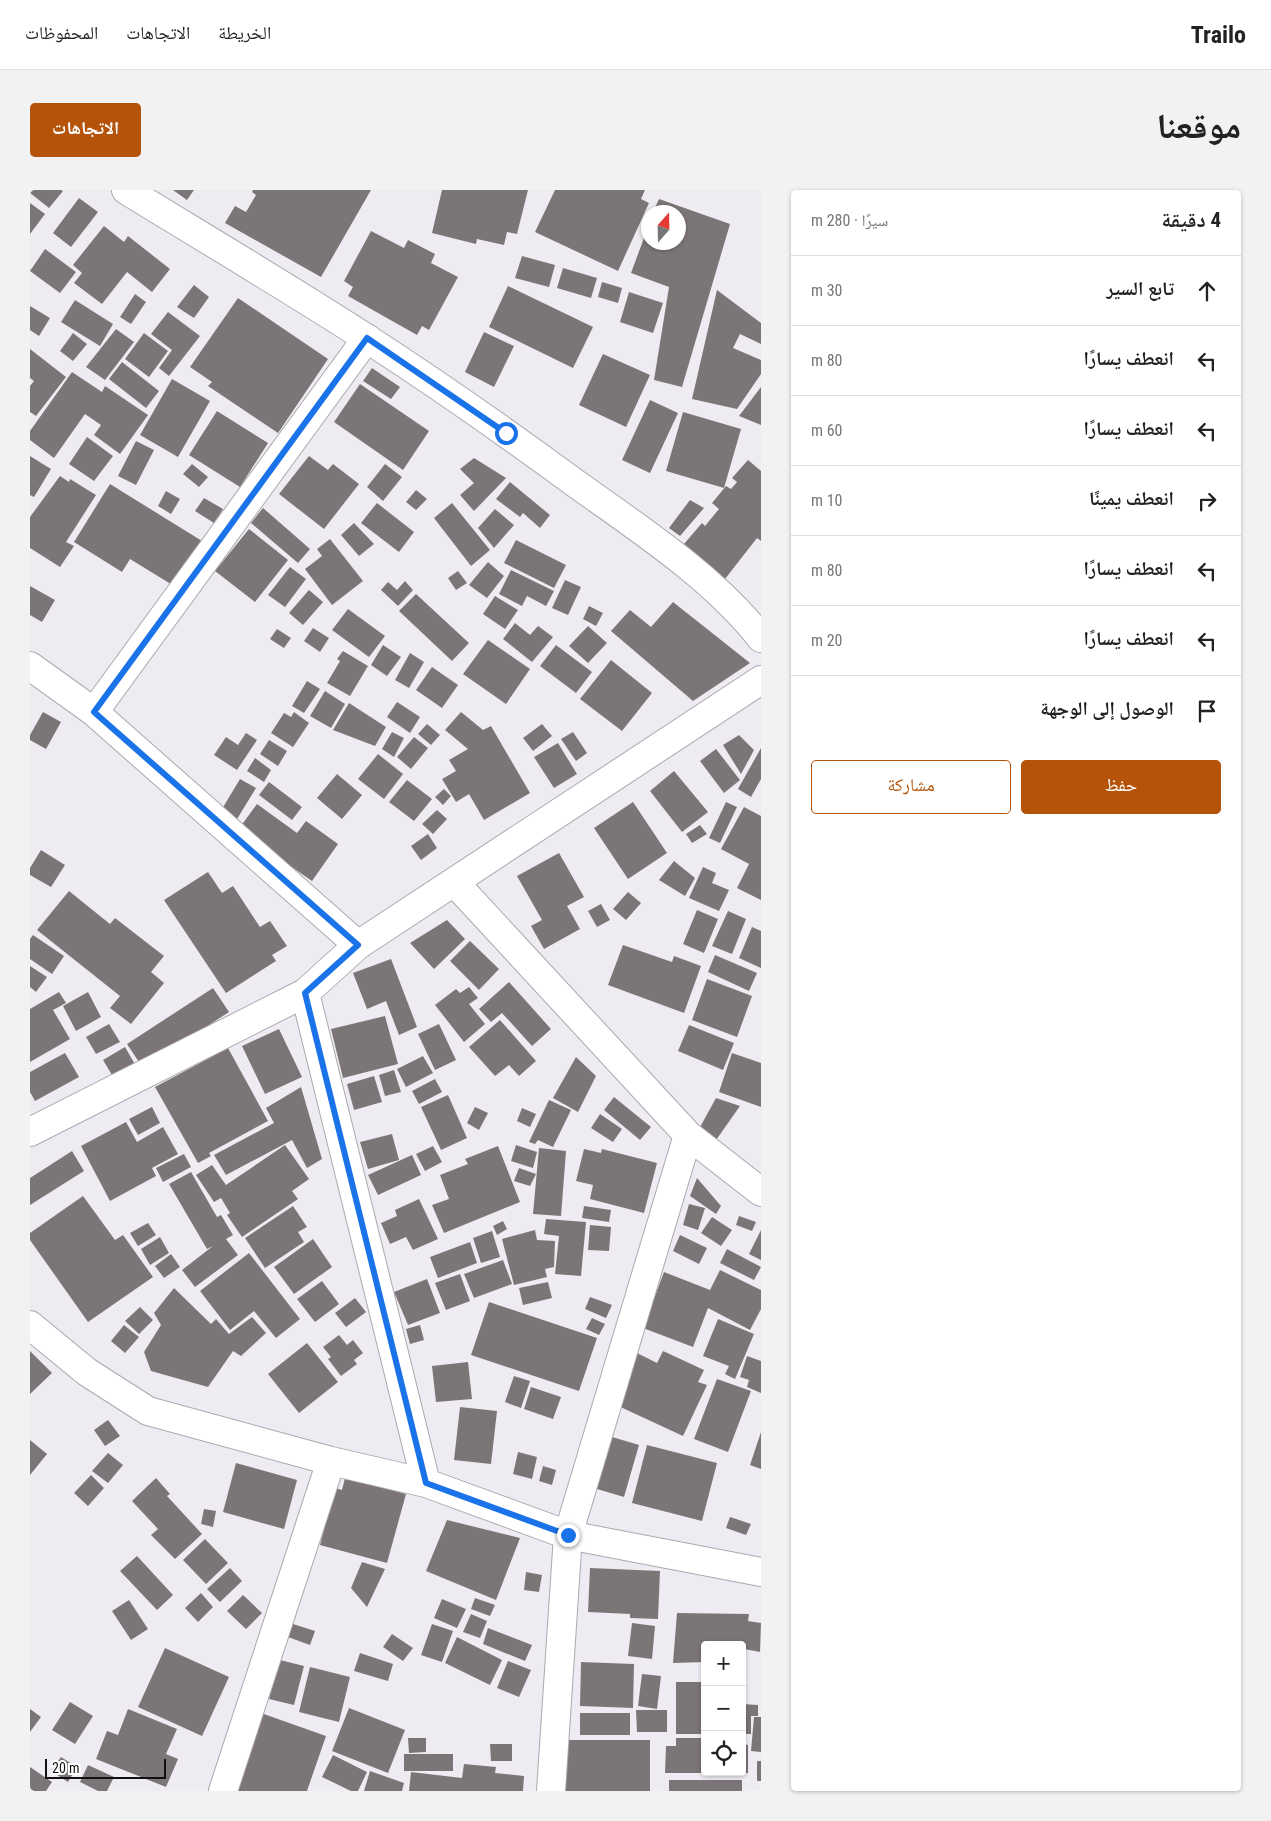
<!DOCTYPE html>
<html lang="ar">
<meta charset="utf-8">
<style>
:root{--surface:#fff;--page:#f2f2f2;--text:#222;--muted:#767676;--line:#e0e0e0;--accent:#b45309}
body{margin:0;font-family:"Roboto Condensed","Noto Naskh Arabic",sans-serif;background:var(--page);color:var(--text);direction:rtl}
.controls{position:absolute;right:15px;bottom:15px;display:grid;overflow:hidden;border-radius:5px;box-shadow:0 1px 4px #0004}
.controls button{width:45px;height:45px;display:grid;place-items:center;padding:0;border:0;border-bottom:1px solid var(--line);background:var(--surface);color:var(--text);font:25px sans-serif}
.compass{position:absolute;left:611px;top:15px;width:45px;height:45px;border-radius:50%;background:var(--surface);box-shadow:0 1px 4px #0004;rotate:20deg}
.scale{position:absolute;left:15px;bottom:12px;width:121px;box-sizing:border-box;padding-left:5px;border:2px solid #100f11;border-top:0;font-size:14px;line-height:18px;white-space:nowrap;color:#100f11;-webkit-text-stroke:4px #fff;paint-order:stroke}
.stop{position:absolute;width:15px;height:15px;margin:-11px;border:4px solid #1a73e8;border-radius:50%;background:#fff}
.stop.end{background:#1a73e8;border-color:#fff;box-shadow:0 1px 5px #0008}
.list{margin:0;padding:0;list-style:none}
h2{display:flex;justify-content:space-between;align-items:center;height:65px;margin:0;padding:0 20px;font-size:21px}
h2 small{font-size:16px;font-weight:400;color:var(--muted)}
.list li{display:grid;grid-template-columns:32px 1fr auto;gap:15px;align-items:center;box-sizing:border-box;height:70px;padding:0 20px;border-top:1px solid var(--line)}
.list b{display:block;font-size:19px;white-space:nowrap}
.list em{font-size:16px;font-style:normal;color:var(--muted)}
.actions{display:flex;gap:10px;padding:15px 20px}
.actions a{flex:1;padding:11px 0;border:1px solid var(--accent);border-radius:5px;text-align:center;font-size:18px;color:var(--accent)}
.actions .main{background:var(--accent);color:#fff}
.icon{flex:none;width:28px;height:28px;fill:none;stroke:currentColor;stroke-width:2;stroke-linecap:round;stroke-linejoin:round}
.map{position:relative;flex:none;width:731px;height:1601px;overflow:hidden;direction:ltr;border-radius:5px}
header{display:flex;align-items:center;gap:30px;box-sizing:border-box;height:70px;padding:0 25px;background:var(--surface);border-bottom:1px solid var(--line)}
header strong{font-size:24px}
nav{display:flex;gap:28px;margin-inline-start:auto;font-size:18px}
.intro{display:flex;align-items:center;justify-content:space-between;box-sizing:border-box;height:120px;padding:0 30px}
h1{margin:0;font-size:35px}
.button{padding:12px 22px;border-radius:5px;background:var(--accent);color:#fff;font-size:18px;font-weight:700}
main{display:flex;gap:30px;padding:0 30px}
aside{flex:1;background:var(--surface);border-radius:5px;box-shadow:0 1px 4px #0004}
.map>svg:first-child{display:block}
.building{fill:#7c7577}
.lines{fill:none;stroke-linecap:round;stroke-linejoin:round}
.minor-casing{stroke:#aba8ae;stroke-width:30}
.minor{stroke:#fff;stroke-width:28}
.route{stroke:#1a73e8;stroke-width:6}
</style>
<header>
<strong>Trailo</strong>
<nav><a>الخريطة</a><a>الاتجاهات</a><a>المحفوظات</a></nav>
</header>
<div class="intro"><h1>موقعنا</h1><a class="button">الاتجاهات</a></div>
<main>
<aside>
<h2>4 دقيقة<small>سيرًا · 280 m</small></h2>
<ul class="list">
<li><svg class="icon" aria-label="ahead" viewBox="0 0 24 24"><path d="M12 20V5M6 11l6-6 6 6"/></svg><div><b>تابع السير</b></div><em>30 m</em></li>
<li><svg class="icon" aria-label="left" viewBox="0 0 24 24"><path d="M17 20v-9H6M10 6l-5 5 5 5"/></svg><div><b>انعطف يسارًا</b></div><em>80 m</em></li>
<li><svg class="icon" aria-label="left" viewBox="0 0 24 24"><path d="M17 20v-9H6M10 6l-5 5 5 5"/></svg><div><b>انعطف يسارًا</b></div><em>60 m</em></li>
<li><svg class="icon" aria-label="right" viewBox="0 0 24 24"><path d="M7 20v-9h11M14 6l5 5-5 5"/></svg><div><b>انعطف يمينًا</b></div><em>10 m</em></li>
<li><svg class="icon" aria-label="left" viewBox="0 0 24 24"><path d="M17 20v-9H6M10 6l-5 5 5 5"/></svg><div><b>انعطف يسارًا</b></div><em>80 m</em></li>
<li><svg class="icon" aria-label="left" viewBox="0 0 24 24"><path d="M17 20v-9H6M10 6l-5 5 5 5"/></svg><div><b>انعطف يسارًا</b></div><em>20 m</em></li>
<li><svg class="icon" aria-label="arrive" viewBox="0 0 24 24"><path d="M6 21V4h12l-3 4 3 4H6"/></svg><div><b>الوصول إلى الوجهة</b></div></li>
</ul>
<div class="actions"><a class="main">حفظ</a><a>مشاركة</a></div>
</aside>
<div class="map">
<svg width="731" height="1601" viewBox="0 0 731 1601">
<rect width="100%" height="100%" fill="#eeecf2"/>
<path class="building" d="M2,0H31L33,1L19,18L0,3Z
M143,0H164L157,10Z
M223,0H341L291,87L195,33L205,16L216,22L226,5L222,2Z
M412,0H498L487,44L477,42L474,55L447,49L446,54L402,43Z
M525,0H615L611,9L619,13L588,81L505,42Z
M49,8L68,22L41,57L23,43Z
M629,9L700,34L652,197L624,190L639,97L601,83L618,37V52H648V22H623Z
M0,13L15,24L0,44Z
M74,36L94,52L98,46L140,79L122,102L97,82L72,114L44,93L52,83L43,75Z
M341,41L374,58L378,50L405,64L401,73L428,87L399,140L392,136L387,145L318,106L323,97L314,91Z
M15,59L46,82L30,103L0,81Z
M492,66L525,75L519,97L485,88Z
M533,78L567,88L561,108L527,98Z
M572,92L592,98L588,113L568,107Z
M164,95L179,107L164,128L147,117Z
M478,96L563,137L543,178L459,137Z
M687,100L731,133V154L710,144L703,158L731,170V184L707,219L662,209Z
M599,102L633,113L623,143L590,132Z
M105,104L116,112L101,134L90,127Z
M208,108L298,169L248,243L178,196L182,192L160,177Z
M45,110L83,134L70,156L31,132Z
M0,116L20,128L9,146L0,140Z
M138,122L170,146L139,186L129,178L142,160L121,144Z
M86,139L104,152L75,190L56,177Z
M454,142L484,156L464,197L435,182Z
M43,143L57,154L43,171L30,161Z
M114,143L138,161L119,187L95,169Z
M0,159L36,187L6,226L0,222V196L4,191L0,188Z
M573,164L620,185L596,237L549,215Z
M92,172L129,201L116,218L79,189Z
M342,178L370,197L361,209L333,191Z
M42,182L72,202L75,196L118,225L90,264L64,245L71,235L55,224L24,268L0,250V241Z
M142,189L180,211L148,267L110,245Z
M330,194L399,241L373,280L304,232Z
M731,197V235L709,226Z
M620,210L648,223L620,283L592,270Z
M187,221L238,253L210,297L159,265Z
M653,222L711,239L694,298L636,281Z
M57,247L83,266L64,291L39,274Z
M106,251L124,260L106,295L88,286Z
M0,266L21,279L4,307L0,305Z
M279,266L298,280L303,274L329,294L294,339L249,304Z
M444,268L476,288L444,321L430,305L444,293L430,279Z
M718,270L731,281V351L727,348L695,389L654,354L672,333L675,336L689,319L682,313L696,296L701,299L707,292L702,288Z
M162,274L178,287L169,297L153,284Z
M355,274L372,287L353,311L337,297Z
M30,286L39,292L40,289L66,305L36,352L44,356L30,377L0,358V327Z
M480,292L520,325L510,338L493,323L490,327L466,309Z
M80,294L172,351L144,396L100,369L92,382L44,352Z
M386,300L397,309L386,320L376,312Z
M136,301L150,309L141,324L128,316Z
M174,308L193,319L184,333L165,321Z
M660,310L674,318L650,346L639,338Z
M347,313L384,342L369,362L331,333Z
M422,313L460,360L441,376L404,328Z
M233,318L280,359L268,373L221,333Z
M465,319L484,335L464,358L448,338Z
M324,333L344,354L329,366L311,345Z
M219,339L258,370L225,412L185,381Z
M300,349L333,391L302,415L275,379L292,366L287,359Z
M486,350L536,375L524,398L474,373Z
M458,372L474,386L457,408L439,395Z
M260,377L276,389L255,417L238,405Z
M481,380L524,401L516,416L497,406L492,416L469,404Z
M428,381L437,393L426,400L418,388Z
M535,390L551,397L538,425L522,418Z
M375,391L383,400L368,416L351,400L358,392L367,400Z
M0,396L25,410L12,432L0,425Z
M279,400L293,412L273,435L259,423Z
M386,404L439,453L422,471L369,421Z
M465,406L488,420L475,439L453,424Z
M643,412L720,473L663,511L581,441L600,420L621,437Z
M559,416L573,423L566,436L553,429Z
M318,419L355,446L339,467L302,440Z
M485,433L500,445L508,436L523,447L502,472L473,449Z
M558,436L577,453L558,473L539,456Z
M283,438L299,448L290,462L274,451Z
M247,439L261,448L254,458L240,449Z
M458,450L500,479L476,514L433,484Z
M353,455L371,467L357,486L341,475Z
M526,455L562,482L546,503L510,476Z
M313,461L338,476L320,506L297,493L310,471L307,469Z
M380,463L394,472L379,498L365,490Z
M581,470L622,503L592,541L550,509Z
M402,477L428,495L412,518L386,500Z
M277,491L290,499L274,523L262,516Z
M295,501L315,514L301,538L280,526Z
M367,512L390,527L380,543L357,527Z
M319,513L356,537L345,556L303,540Z
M13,522L31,532L16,559L0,550V545Z
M264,522L279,533L263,557L241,543L254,523L261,527Z
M431,522L453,540L461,536L500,603L454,630L439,604L426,612L412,589L426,581L419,570L438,559L415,540Z
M397,534L410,545L401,555L388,544Z
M512,534L522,546L503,561L493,548Z
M362,542L374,548L364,567L352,559Z
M543,542L557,563L546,571L531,549Z
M216,543L227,550L207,580L184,565L196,547L208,555Z
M709,545L724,560L711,584L693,555Z
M384,547L398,558L381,579L367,567Z
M239,550L257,561L248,576L230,564Z
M528,553L547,584L524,598L504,567Z
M731,558V589L721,607L708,599Z
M686,559L710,590L694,603L670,571Z
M348,564L373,584L354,609L328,589Z
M225,568L241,580L234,592L217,581Z
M644,581L678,622L652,642L620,601Z
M307,584L332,605L312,629L287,608Z
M210,589L226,598L207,629L192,619Z
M377,590L402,609L384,631L359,612Z
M239,592L272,617L262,630L229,605Z
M414,599L421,606L413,615L405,607Z
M603,612L637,663L598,689L564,638Z
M696,612L707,617L690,653L679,648Z
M227,614L267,643L276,631L308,654L282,691L208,640Z
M714,617L731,626V710L707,698L719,674L691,659Z
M407,620L417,629L403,644L392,634Z
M670,635L677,644L662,653L656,644Z
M398,644L407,658L391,670L381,656Z
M11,660L35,675L21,697L0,685V678Z
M529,663L554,707L537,716L550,739L514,759L501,736L512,730L487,686Z
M644,671L665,688L655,706L629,690Z
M673,677L686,683L682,693L699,700L689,721L659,708Z
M178,682L192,703L203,696L230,737L240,731L257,756L242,765L246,771L196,803L134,710Z
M39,701L80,734L85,728L134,766L121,782L134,793L101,834L80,818L90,806L7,740Z
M598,702L611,713L596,730L583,719Z
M571,714L580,730L567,737L558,721Z
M667,720L688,729L674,763L653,754Z
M698,721L716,729L702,764L682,756Z
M417,730L435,749L404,779L380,753Z
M722,737L731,741V778L709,768Z
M3,745L34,766L22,784L0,769V749Z
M440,751L469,779L449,800L420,771Z
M593,755L642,772L644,766L671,776L654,823L578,795Z
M685,765L727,783L719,801L678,782Z
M361,769L387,837L369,845L356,811L337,819L323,783Z
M0,776L17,787L6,802L0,797Z
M677,789L722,806L707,847L662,830Z
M479,792L521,839L502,856L472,823L461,832L449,819Z
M439,797L448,808L439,814L455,834L434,852L405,815L426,799L430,803Z
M183,798L199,822L113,878L97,854Z
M29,802L36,813L23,820L40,849L0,872V819Z
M58,802L71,827L46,841L33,816Z
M355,826L368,874L313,888L301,839Z
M470,830L506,871L489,886L479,875L465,886L439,857Z
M79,834L90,852L66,864L56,847Z
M409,834L426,870L405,880L388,844Z
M659,835L704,853L693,880L648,861Z
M249,839L272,887L235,904L212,856Z
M95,857L110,883L88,895L73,870Z
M198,858L238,931L179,963L181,966L168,973L125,897Z
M35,863L49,887L5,911L0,902V882Z
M702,863L731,873V917L689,902Z
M393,866L403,883L376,897L367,879Z
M546,867L566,886L548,922L523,908Z
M364,880L371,902L355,906L349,885Z
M344,886L352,912L324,920L317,894Z
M405,889L412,902L389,914L382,901Z
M271,897L292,969L277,978L262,950L196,985L184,965L244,933L236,918Z
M418,905L437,948L411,960L391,917Z
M584,907L621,937L610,950L574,920Z
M686,908L710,916L684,953L669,939Z
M519,910L541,920L523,957L508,950L505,954L499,952Z
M122,917L130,933L108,945L99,929Z
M445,917L458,923L449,940L437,933Z
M492,918L506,924L500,937L487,931Z
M570,924L592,939L583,952L561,938Z
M96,932L107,952L133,937L148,964L122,978L126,986L80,1011L51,956Z
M362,944L369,970L338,979L330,952Z
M255,955L279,989L262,1001L268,1009L212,1047L197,1025L200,1023L191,1008L184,1012L166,985L182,975L196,995Z
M486,955L507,962L503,978L481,971Z
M403,956L412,972L395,981L386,964Z
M468,956L490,1012L414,1043L402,1015L419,1009L410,985L438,974L435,969Z
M509,958L536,961L531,1026L503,1024Z
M554,959L571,963L572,959L627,973L614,1023L560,1009L563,995L546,991Z
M42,961L54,981L0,1015V988Z
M154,964L161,977L133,992L126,978Z
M382,965L391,985L348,1005L338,985Z
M489,978L506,984L500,996L484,991Z
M161,982L187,1027L191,1025L203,1045L196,1049L208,1065L165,1097L152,1080L183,1056L177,1059L139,994Z
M667,988L691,1016L686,1024L660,1006Z
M53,1006L85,1050L93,1045L123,1087L58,1132L0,1050V1043Z
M389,1009L408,1049L383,1060L376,1047L360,1054L351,1033L367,1026L365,1020Z
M659,1014L675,1018L668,1040L653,1035Z
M263,1016L277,1037L268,1042L274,1052L235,1078L215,1048Z
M554,1016L581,1020L579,1032L552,1028Z
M709,1026L726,1032L722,1041L706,1035Z
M682,1027L702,1040L691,1056L671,1043Z
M516,1029L556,1032L551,1086L525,1084L529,1046L514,1044Z
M473,1031L477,1039L467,1045L463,1036Z
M118,1033L126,1045L108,1056L100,1043Z
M560,1035L581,1037L579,1061L558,1060Z
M505,1040L507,1050L525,1051L524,1077L515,1079L517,1087L484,1095L472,1049Z
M731,1040V1070L719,1064Z
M462,1041L470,1067L451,1073L443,1048Z
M650,1045L677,1058L669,1074L643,1061Z
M130,1047L139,1063L120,1075L111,1059Z
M283,1049L302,1077L264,1104L244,1077Z
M440,1052L447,1073L408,1088L400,1067Z
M697,1059L731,1077L724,1090L690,1073Z
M219,1063L270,1129L246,1148L224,1121L200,1140L170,1101Z
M141,1064L150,1077L134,1088L125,1076Z
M473,1070L482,1094L444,1108L434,1084Z
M690,1080L731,1100V1119L720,1140L678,1118L663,1157L613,1138L634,1082L680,1100Z
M430,1084L440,1111L416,1120L405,1093Z
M397,1089L410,1123L378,1135L364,1102Z
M292,1091L309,1114L285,1132L267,1109Z
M518,1092L522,1108L493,1115L489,1098Z
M144,1098L181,1134L186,1129L199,1144L222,1127L236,1143L211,1166L203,1161L178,1197L121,1181L114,1162L131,1135L124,1123Z
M560,1107L582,1115L576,1128L555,1119Z
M325,1108L336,1122L316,1137L305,1123Z
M459,1112L567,1148L549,1201L441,1165Z
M110,1117L123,1130L109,1144L95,1131Z
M562,1128L575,1134L569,1145L556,1139Z
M688,1129L724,1144L705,1189L695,1184L699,1176L673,1166Z
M94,1135L109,1147L95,1163L81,1151Z
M390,1135L394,1150L380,1154L376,1139Z
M309,1145L317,1155L323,1150L333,1163L324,1170L327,1174L311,1186L298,1169L301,1167L293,1157Z
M277,1153L308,1192L269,1223L238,1184Z
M0,1161L22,1183L0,1204Z
M633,1161L674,1180L668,1192L677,1195L653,1246L584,1214L607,1163L627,1173Z
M717,1166L731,1171V1203L717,1197L719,1190L710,1187Z
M438,1172L442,1209L406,1212L402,1176Z
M484,1186L500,1191L491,1218L475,1212Z
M687,1189L721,1201L698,1262L664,1249Z
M501,1197L531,1207L523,1229L494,1219Z
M430,1217L467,1221L461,1274L424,1270Z
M78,1230L90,1246L75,1256L64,1240Z
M731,1242V1279L720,1275Z
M572,1244L609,1255L594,1307L557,1296Z
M0,1250L17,1264L0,1285Z
M617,1255L687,1273L672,1331L602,1313Z
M488,1262L507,1267L502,1289L483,1284Z
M78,1263L93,1275L78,1293L62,1281Z
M206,1273L267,1290L254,1339L193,1322Z
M513,1276L526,1280L522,1295L509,1291Z
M61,1285L74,1298L58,1316L44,1303Z
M126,1288L140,1304L137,1306L172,1344L145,1369L121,1345L128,1339L102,1311Z
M315,1288L376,1304L357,1373L290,1355L305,1298L312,1300Z
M174,1319L186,1321L183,1337L171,1334Z
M700,1327L721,1334L716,1345L696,1338Z
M417,1330L490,1348L466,1410L396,1381Z
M175,1349L198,1373L176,1394L153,1370Z
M107,1366L143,1405L127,1420L90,1381Z
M332,1372L355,1379L337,1417L321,1398Z
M200,1378L212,1391L190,1412L177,1399Z
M560,1378L630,1381L628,1429L600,1428V1424L558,1422Z
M496,1382L512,1385L509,1402L494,1400Z
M171,1403L183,1417L168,1432L155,1418Z
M213,1405L232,1423L216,1439L197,1421Z
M445,1408L465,1415L460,1426L441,1419Z
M412,1409L436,1419L427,1438L404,1428Z
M99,1410L118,1439L101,1450L82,1421Z
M647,1423L719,1424L718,1431L731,1433L730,1462L714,1459L712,1463V1455H675V1472L643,1473Z
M441,1424L457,1431L450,1448L433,1442Z
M602,1433L625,1436L622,1469L598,1466Z
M263,1434L285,1441L280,1455L258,1447Z
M402,1434L423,1441L412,1472L391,1465Z
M458,1438L502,1455L495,1471L453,1454Z
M362,1444L383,1458L373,1471L353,1457Z
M427,1447L472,1470L460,1495L415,1473Z
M135,1458L199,1487L172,1546L108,1517Z
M330,1463L363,1474L358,1491L324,1481Z
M250,1470L274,1476L264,1515L239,1509Z
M478,1471L501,1480L489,1507L467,1498Z
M551,1472L604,1474L603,1518L550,1516Z
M280,1477L320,1487L309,1532L269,1522Z
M612,1484L631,1486L627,1519L608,1516Z
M646,1492H675V1544H646Z
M40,1512L63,1526L45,1554L22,1540Z
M712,1514L728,1515V1526H721V1544H712Z
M319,1518L375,1540L358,1583L302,1561Z
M0,1519L11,1527L0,1542Z
M98,1519L147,1539L136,1564L148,1569L136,1597L66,1569L77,1541L88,1545Z
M606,1520H637V1542H607Z
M231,1523L296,1546L277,1601H203Z
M550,1523H600V1545H550Z
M724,1527H731V1562L721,1561Z
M378,1548H396V1562L379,1563Z
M646,1548H675V1583H635L636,1556H646Z
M538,1550H620V1601H532Z
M460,1554H482V1571H461Z
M712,1554L718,1555V1583H712Z
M374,1564H423V1581H374Z
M303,1565L337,1582L328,1601H321L292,1587Z
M31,1567L47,1577L38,1592L21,1581Z
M727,1571H731V1591H727Z
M434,1574L466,1577L465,1583L494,1586L493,1601H379L381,1582L432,1588Z
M58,1575L84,1587L77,1601H68L50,1592Z
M0,1577L22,1592L16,1601H0Z
M340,1581L374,1593L372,1601H334Z
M639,1590H712V1601H639Z"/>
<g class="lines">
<g class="minor-casing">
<path id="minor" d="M96,0C176,49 257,97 336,148C407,194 477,243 545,293C608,338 683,387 731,448
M0,476L64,522L328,755
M64,522L337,148
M425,693L658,945L731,1002
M275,803L396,1293
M0,942L275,803L328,755L731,490
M0,1135L57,1182L118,1221L301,1271L396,1293L538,1345L731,1382
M193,1601L301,1271
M521,1601L538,1345L658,945"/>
</g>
<use href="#minor" class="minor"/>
</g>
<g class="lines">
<path class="route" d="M476,243L337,148L64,522L328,755L275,803L396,1293L538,1345"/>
</g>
</svg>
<div class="controls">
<button>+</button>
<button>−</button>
<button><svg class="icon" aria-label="locate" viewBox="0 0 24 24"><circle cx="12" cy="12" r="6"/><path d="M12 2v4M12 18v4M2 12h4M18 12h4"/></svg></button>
</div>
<svg class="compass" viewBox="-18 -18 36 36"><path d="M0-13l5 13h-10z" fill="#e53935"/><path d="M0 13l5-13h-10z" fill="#767676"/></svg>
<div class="scale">20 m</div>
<div class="stop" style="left:476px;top:243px"></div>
<div class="stop end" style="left:538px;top:1345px"></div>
</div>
</main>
